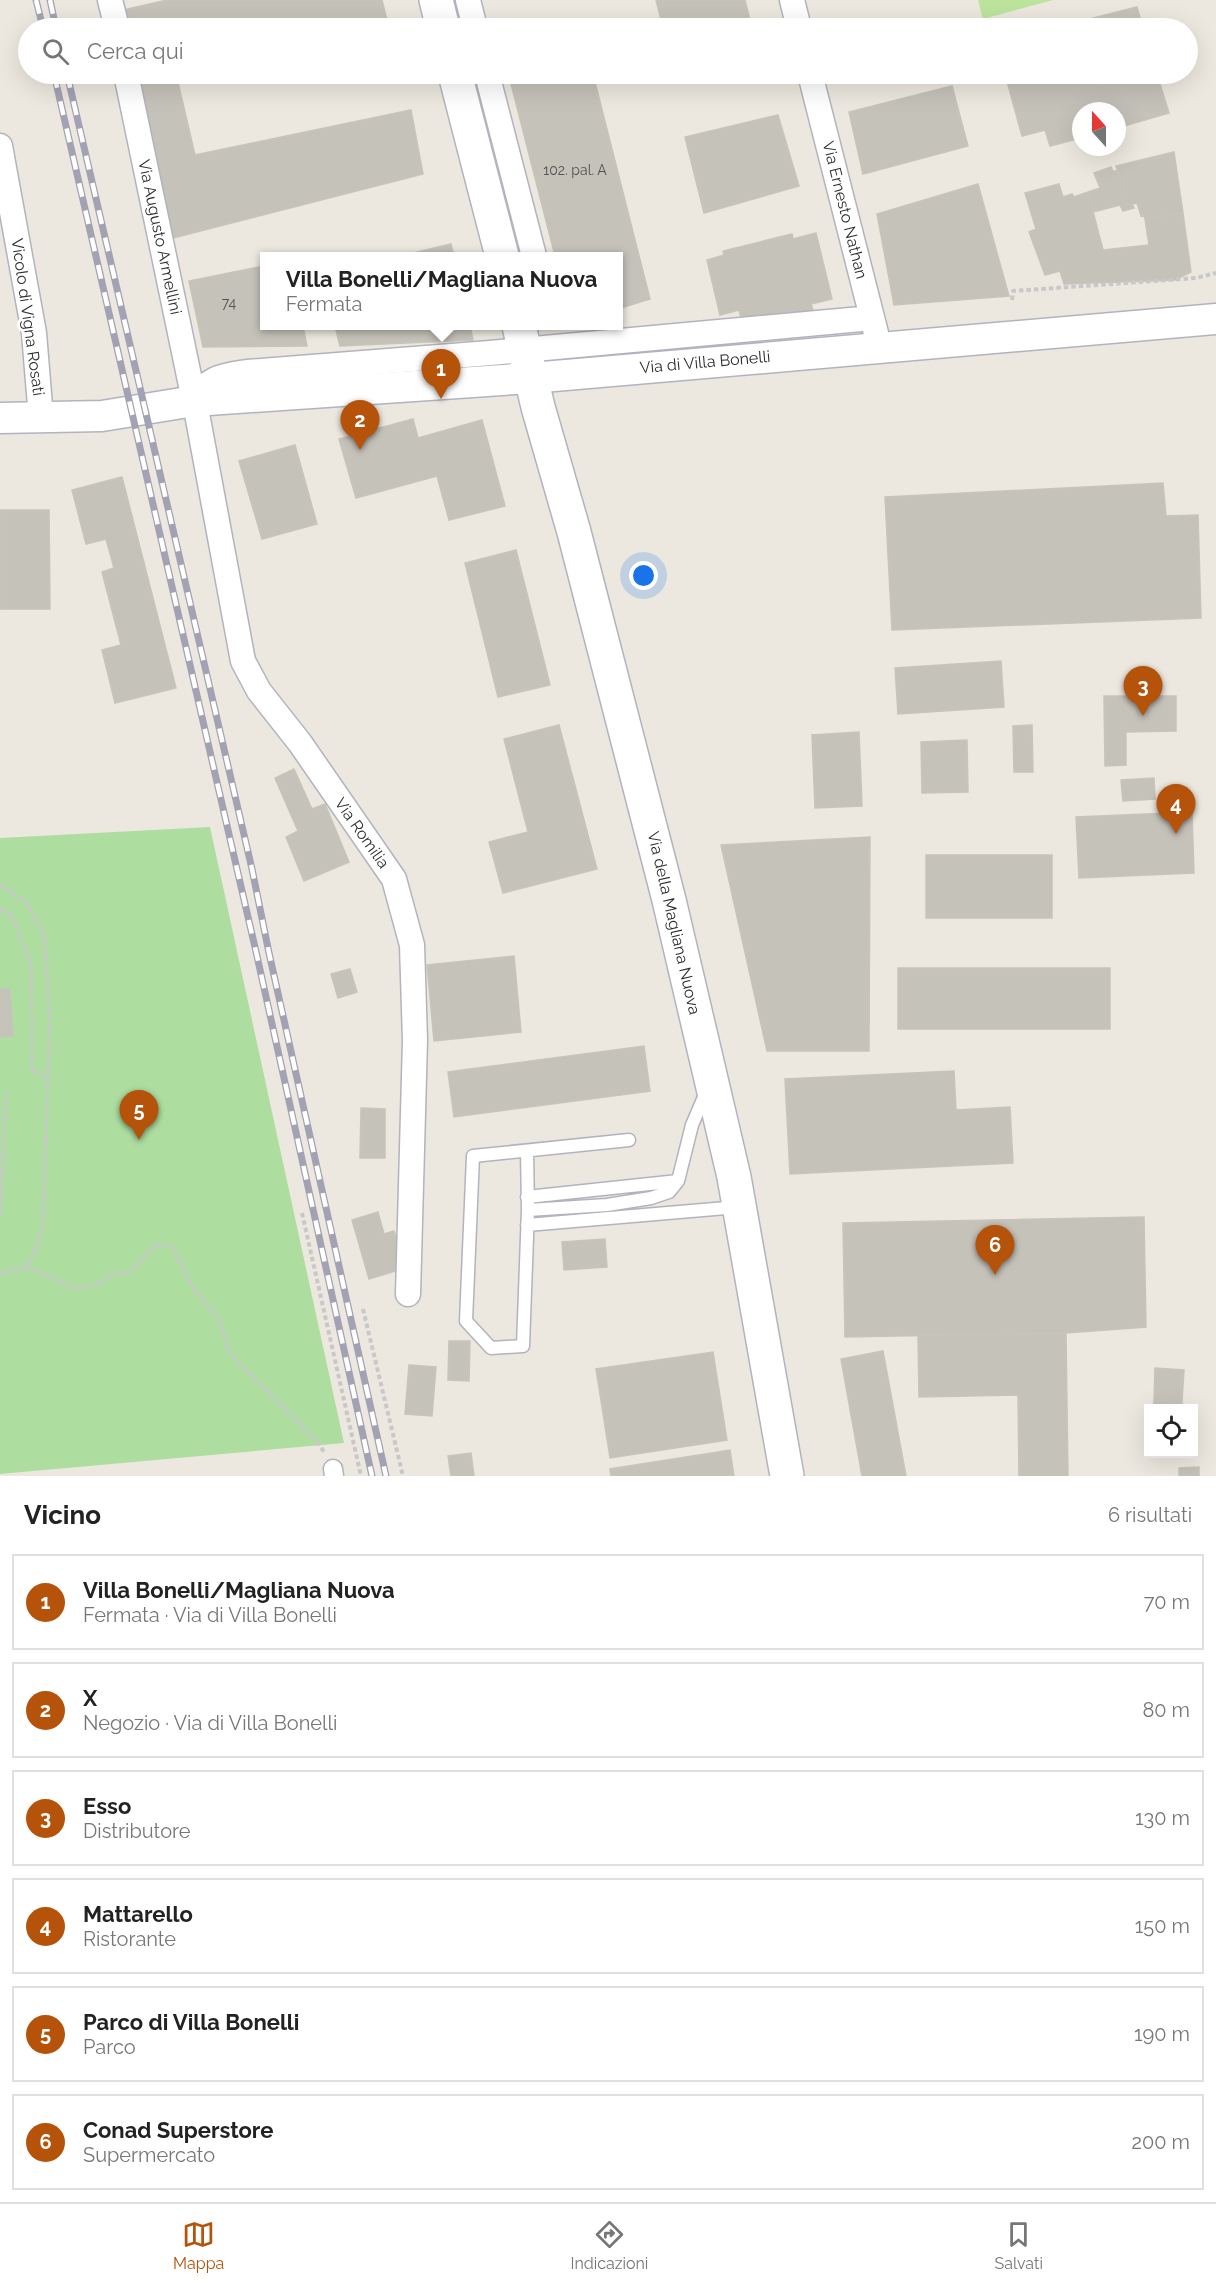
<!DOCTYPE html>
<html lang="it">
<meta charset="utf-8">
<style>
:root{--surface:#fff;--page:#f2f2f2;--text:#222;--muted:#767676;--line:#e0e0e0;--accent:#b45309}
body{margin:0;font-family:Raleway,sans-serif;background:var(--page);color:var(--text)}
.controls{position:absolute;right:18px;bottom:18px;display:grid;overflow:hidden;border-radius:0px;box-shadow:0 6px 24px #0002}
.controls button{width:54px;height:54px;display:grid;place-items:center;padding:0;border:0;border-bottom:2px solid var(--line);background:var(--surface);color:var(--text);font:30px sans-serif}
.compass{position:absolute;left:1072px;top:102px;width:54px;height:54px;border-radius:50%;background:var(--surface);box-shadow:0 6px 24px #0002;rotate:339deg}
.you{position:absolute;left:644px;top:576px;width:21px;height:21px;margin:-15px;border:4px solid #fff;border-radius:50%;background:#1a73e8;box-shadow:0 0 0 9px #1a73e833}
.badge{display:grid;place-items:center;width:39px;height:39px;border-radius:50%;background:var(--accent);color:#fff;font-size:20px;font-weight:700}
.pin{position:absolute;translate:-50% -50px;filter:drop-shadow(0 2px 3px #0008)}
.pin::after{content:'';position:absolute;top:32px;width:21px;height:18px;background:inherit;clip-path:polygon(0 0,100% 0,50% 100%)}
.popup{position:absolute;left:260px;top:252px;width:363px;height:78px;box-sizing:border-box;display:grid;place-content:center;border-radius:0px;background:var(--surface);filter:drop-shadow(0 2px 4px #0005);font-size:20px;white-space:nowrap;color:var(--muted)}
.popup b{font-size:22px;color:var(--text)}
.popup::after{content:'';position:absolute;left:50%;top:100%;margin-left:-12px;border:12px solid transparent;border-top-color:var(--surface)}
.list{margin:0;padding:0;list-style:none}
h2{display:flex;justify-content:space-between;align-items:center;height:78px;margin:0;padding:0 24px;font-size:26px}
h2 small{font-size:20px;font-weight:400;color:var(--muted)}
.list li{display:grid;grid-template-columns:39px 1fr auto;gap:18px;align-items:center;box-sizing:border-box;height:96px;margin:0 12px 12px;padding:0 12px;border:2px solid var(--line);border-radius:0px}
.list b{display:block;font-size:22px;white-space:nowrap}
.list p{margin:0;font-size:20px;white-space:nowrap;color:var(--muted)}
.list em{font-size:20px;font-style:normal;color:var(--muted)}
.icon{flex:none;width:33px;height:33px;fill:none;stroke:currentColor;stroke-width:2;stroke-linecap:round;stroke-linejoin:round}
.map{position:relative;flex:none;width:1216px;height:1476px;overflow:hidden}
.search{position:absolute;background:var(--surface);box-shadow:0 6px 24px #0002;left:18px;right:18px;top:18px;height:66px;display:flex;align-items:center;gap:15px;box-sizing:border-box;padding:0 21px;border-radius:33px;color:var(--muted);font-size:22px}
.sheet{height:726px;background:var(--surface)}
nav{display:flex;justify-content:space-around;align-items:center;box-sizing:border-box;height:84px;border-top:2px solid var(--line);background:var(--surface);font-size:16px;color:var(--muted)}
nav a{display:grid;justify-items:center;gap:3px}
nav .on{color:var(--accent)}
.map>svg:first-child{display:block}
.green{fill:#addea0}
.pitch{fill:#bce49d}
.building{fill:#c5c2ba;stroke:#c7c4b9;stroke-width:1.5}
.lines{fill:none;stroke-linecap:round;stroke-linejoin:round}
.service-casing{stroke:#b2b3be;stroke-width:15}
.pedestrian-casing{stroke:#b2b3be;stroke-width:21}
.minor-casing{stroke:#b2b3be;stroke-width:27}
.tertiary-casing{stroke:#b2b3be;stroke-width:33}
.secondary-casing{stroke:#b2b3be;stroke-width:36}
.path{stroke:#c8c8c8;stroke-width:4;stroke-dasharray:4.5 3;stroke-linecap:butt}
.service{stroke:#fff;stroke-width:12}
.pedestrian{stroke:#fff;stroke-width:18}
.minor{stroke:#fff;stroke-width:24}
.tertiary{stroke:#fff;stroke-width:30}
.secondary{stroke:#fff;stroke-width:33}
.rail-casing{stroke:#a2a2b4;stroke-width:7}
.rail{stroke:#fff;stroke-width:4.5;stroke-dasharray:14;stroke-linecap:butt}
.labels{text-anchor:middle;dominant-baseline:central;stroke-width:6;stroke-linejoin:round;paint-order:stroke}
.number-label{font-size:14px;fill:#525250}
.street-label{font-size:16px;fill:#2c2c2c;stroke:#fff}
</style>
<div class="map">
<svg width="1216" height="1476" viewBox="0 0 1216 1476">
<rect width="100%" height="100%" fill="#ece8df"/>
<path class="green" d="M210,827L344,1443L0,1474V838Z"/>
<path class="pitch" d="M978,0H1053L983,19Z"/>
<path class="building" d="M167,0H382L387,20L356,28H127L123,10Z
M656,0H745L752,28H663Z
M1137,7L1143,28H1054Z
M1039,21L1041,28H1022L1021,27Z
M138,74H194L177,78L195,155L411,110L423,174L169,239L137,90L140,84Z
M544,74H593L650,299L618,309V256H555L511,84Z
M1005,74H1157L1169,113L1117,128V111H1081V138L1050,146L1045,130L1022,136Z
M952,86L968,146L863,174L849,112Z
M778,115L799,186L704,213L685,137Z
M1174,152L1183,213L1145,219L1144,215L1141,216L1137,203L1128,205L1116,166Z
M1111,167L1113,171H1118L1128,205L1132,204L1134,208L1123,211L1120,205L1093,212L1088,192L1100,188L1094,173Z
M978,184L1009,296L894,305L877,214Z
M1059,184L1063,197L1072,194L1074,197L1088,192L1103,250L1149,245L1145,219L1183,213L1191,272L1175,280L1064,284L1060,271L1045,275L1029,232L1036,229L1025,193Z
M816,233L832,299L811,304L813,310L743,327L739,310L720,315L707,260L724,255L723,251L792,234L793,239Z
M451,244L454,256H401Z
M264,266V326H303L307,346L203,347L189,281Z
M335,326H470L473,340L340,346Z
M413,419L418,438L482,420L505,506L449,520L437,476L356,498L339,439Z
M295,445L317,524L262,539L239,461Z
M122,477L176,688L115,703L102,650L121,645L102,572L114,568L106,539L86,544L72,490Z
M1163,483L1166,516L1198,515L1201,618L892,630L885,497Z
M0,510H49L50,609H0Z
M516,550L550,685L498,697L465,563Z
M1001,661L1004,707L898,714L895,668Z
M1104,696H1126V765L1105,766Z
M1126,696H1176V731L1126,732Z
M559,725L597,869L503,893L489,842L528,832L504,739Z
M1032,725L1033,772H1014L1013,726Z
M859,732L862,806L815,808L812,735Z
M967,740L968,792L922,793L921,742Z
M294,769L312,809L325,804L349,862L304,881L286,837L298,831L275,778Z
M1154,778L1155,799L1123,801L1121,780Z
M1192,812L1194,873L1079,878L1076,817Z
M870,837L869,1051H767L721,845Z
M926,855H1052V918H926Z
M514,956L521,1032L434,1041L427,965Z
M898,968H1110V1029H898Z
M350,969L357,992L338,998L331,974Z
M0,989H10L13,1036L0,1037Z
M644,1046L650,1091L454,1117L448,1072Z
M954,1071L956,1110L1010,1107L1013,1163L790,1174L785,1079Z
M361,1108L385,1109V1158H360Z
M378,1212L384,1234L394,1231L405,1268L369,1279L352,1220Z
M1144,1217L1146,1327L1066,1333L845,1337L843,1223Z
M605,1239L607,1267L564,1270L562,1242Z
M1066,1333L1068,1476H1019L1018,1395L919,1397L918,1335Z
M449,1341H470L469,1381L448,1380Z
M883,1351L906,1476H862L841,1359Z
M713,1352L727,1440L610,1458L596,1369Z
M409,1365L436,1367L432,1416L405,1414Z
M1155,1368L1184,1370L1182,1402L1154,1401Z
M1154,1401L1182,1402V1408H1153Z
M730,1450L734,1476H611L610,1469Z
M471,1453L474,1476H451L448,1456Z
M1199,1467V1476H1179V1468Z"/>
<g class="lines">
<g class="service-casing">
<path id="service" d="M527,1151L528,1210L523,1346L491,1348L466,1321L473,1156L629,1140
M527,1197L678,1181
M528,1210L607,1205L651,1198L669,1192L678,1181L692,1125L707,1090
M527,1225L738,1207"/>
</g>
<g class="pedestrian-casing">
<path id="pedestrian" d="M333,1469L334,1476"/>
</g>
<g class="minor-casing">
<path id="minor" d="M110,0L117,28
M468,0L475,28
M792,0L799,28
M126,74L198,419L243,661L259,691L300,743L394,879L412,945L415,1040L408,1294
M487,74L534,256
M810,74L876,333
M0,146L34,333L41,418
M194,401C207,377 222,376 247,372L490,353L872,318"/>
</g>
<g class="tertiary-casing">
<path id="tertiary" d="M0,418L102,416L194,401L531,378L1216,319"/>
</g>
<g class="secondary-casing">
<path id="secondary" d="M436,0L443,28
M455,74L502,256
M519,326L538,407L574,532L669,900L734,1177L787,1476"/>
</g>
<path class="path" d="M1012,300L1013,291L1196,278L1216,273
M0,885L25,901L44,933L50,1016L43,1225L34,1254L26,1267L0,1273
M0,910L11,914L31,964L32,1071L47,1077
M302,1213L361,1476
M0,1217L6,1092
M26,1267L78,1289L100,1283L113,1274L130,1272L153,1247L162,1244L173,1248L190,1283L219,1320L230,1354L318,1443L324,1452
M363,1309L403,1476"/>
<use href="#service" class="service"/>
<use href="#pedestrian" class="pedestrian"/>
<use href="#minor" class="minor"/>
<use href="#tertiary" class="tertiary"/>
<use href="#secondary" class="secondary"/>
<g class="rail-casing">
<path id="rail" d="M36,0L43,28
M50,0L56,28
M54,74L257,956L372,1476
M67,74L252,869L269,953L386,1476"/>
</g>
<use href="#rail" class="rail"/>
</g>
<g class="labels">
<g class="number-label">
<text x="575" y="170">102. pal. A</text>
<text x="229" y="303">74</text>
</g>
<g class="street-label">
<text transform="translate(845 210) rotate(76)">Via Ernesto Nathan</text>
<text transform="translate(160 237) rotate(78)">Via Augusto Armellini</text>
<text transform="translate(28 317) rotate(82)">Vicolo di Vigna Rosati</text>
<text transform="translate(705 362) rotate(-5)">Via di Villa Bonelli</text>
<text transform="translate(362 833) rotate(55)">Via Romilia</text>
<text transform="translate(674 923) rotate(77)">Via della Magliana Nuova</text>
</g>
</g>
</svg>
<div class="controls">
<button><svg class="icon" aria-label="locate" viewBox="0 0 24 24"><circle cx="12" cy="12" r="6"/><path d="M12 2v4M12 18v4M2 12h4M18 12h4"/></svg></button>
</div>
<svg class="compass" viewBox="-18 -18 36 36"><path d="M0-13l5 13h-10z" fill="#e53935"/><path d="M0 13l5-13h-10z" fill="#767676"/></svg>
<div class="you"></div>
<div class="pin badge" style="left:441px;top:399px">1</div>
<div class="popup"><b>Villa Bonelli/Magliana Nuova</b>Fermata</div>
<div class="pin badge" style="left:360px;top:450px">2</div>
<div class="pin badge" style="left:1143px;top:716px">3</div>
<div class="pin badge" style="left:1176px;top:834px">4</div>
<div class="pin badge" style="left:139px;top:1140px">5</div>
<div class="pin badge" style="left:995px;top:1275px">6</div>
<div class="search"><svg class="icon" aria-label="search" viewBox="0 0 24 24"><circle cx="10" cy="10" r="6"/><path d="M15 15l6 6"/></svg>Cerca qui</div>
</div>
<section class="sheet">
<h2>Vicino<small>6 risultati</small></h2>
<ul class="list">
<li><span class="badge">1</span><div><b>Villa Bonelli/Magliana Nuova</b><p>Fermata · Via di Villa Bonelli</p></div><em>70 m</em></li>
<li><span class="badge">2</span><div><b>X</b><p>Negozio · Via di Villa Bonelli</p></div><em>80 m</em></li>
<li><span class="badge">3</span><div><b>Esso</b><p>Distributore</p></div><em>130 m</em></li>
<li><span class="badge">4</span><div><b>Mattarello</b><p>Ristorante</p></div><em>150 m</em></li>
<li><span class="badge">5</span><div><b>Parco di Villa Bonelli</b><p>Parco</p></div><em>190 m</em></li>
<li><span class="badge">6</span><div><b>Conad Superstore</b><p>Supermercato</p></div><em>200 m</em></li>
</ul>
</section>
<nav>
<a class="on"><svg class="icon" aria-label="map" viewBox="0 0 24 24"><path d="M3 6l6-2 6 2 6-2v14l-6 2-6-2-6 2zM9 4v14M15 6v14"/></svg>Mappa</a>
<a><svg class="icon" aria-label="directions" viewBox="0 0 24 24"><path d="M12 3l9 9-9 9-9-9zM9 14v-3h6M13 9l2 2-2 2"/></svg>Indicazioni</a>
<a><svg class="icon" aria-label="saved" viewBox="0 0 24 24"><path d="M7 4h10v16l-5-4-5 4z"/></svg>Salvati</a>
</nav>
